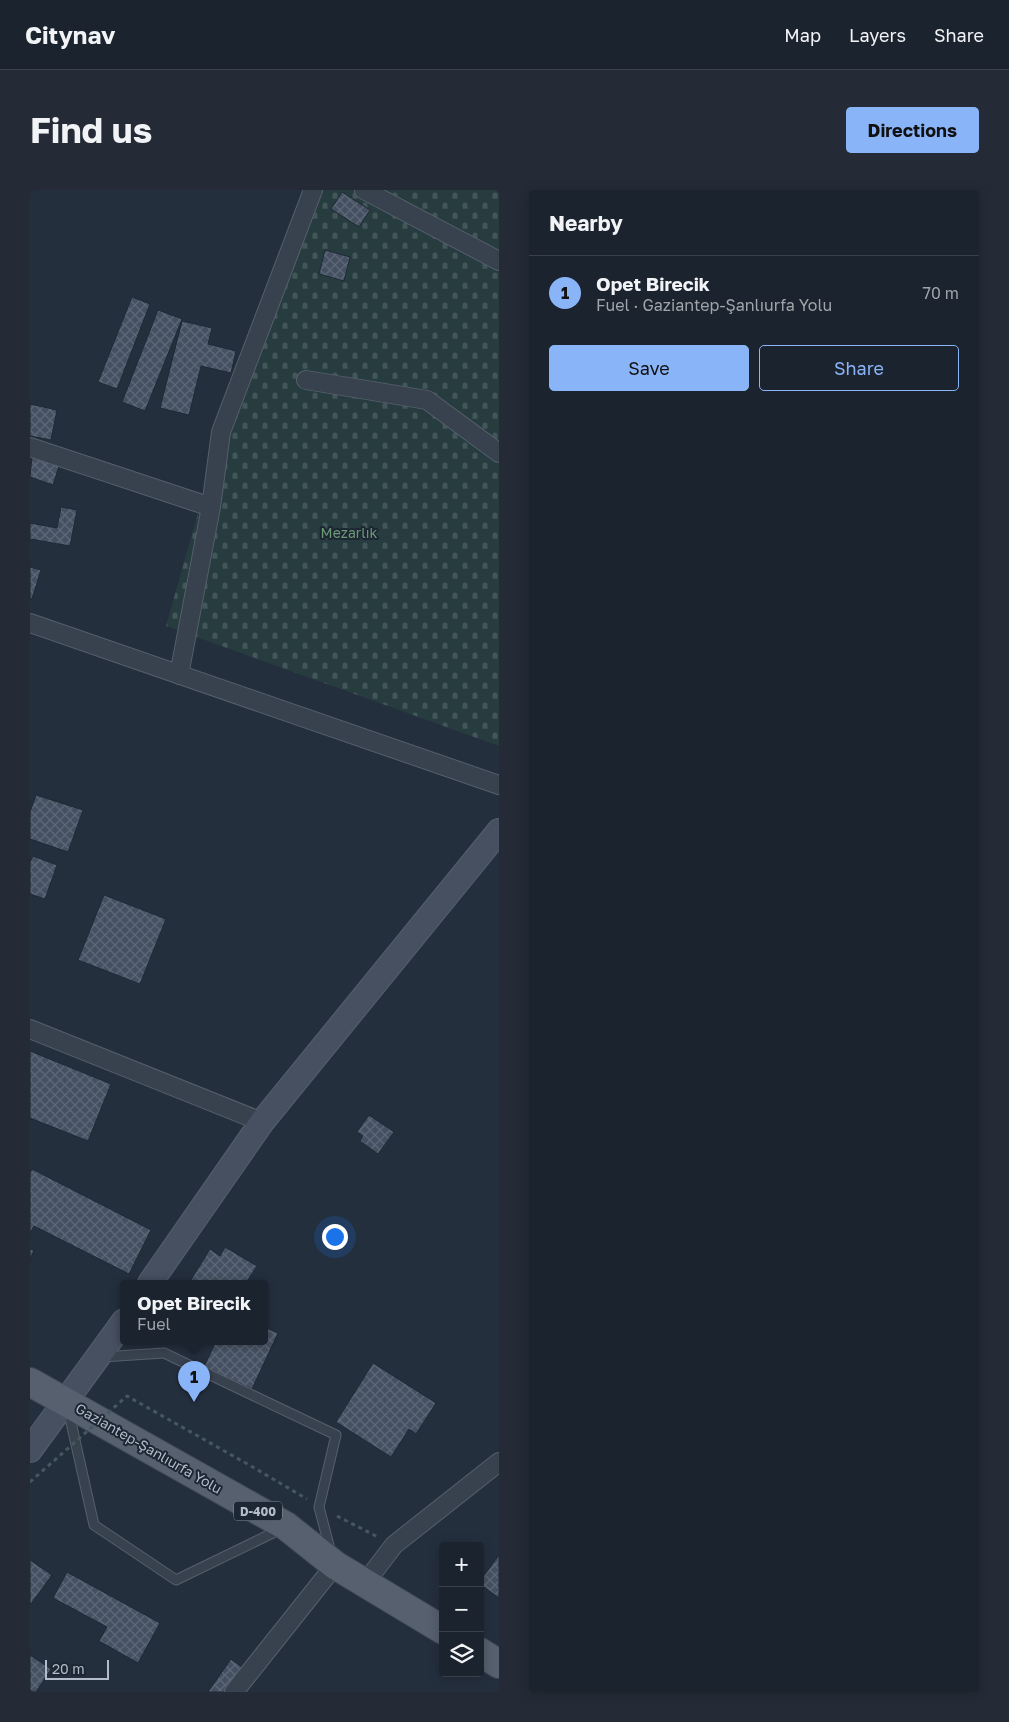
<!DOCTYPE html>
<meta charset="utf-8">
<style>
:root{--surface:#1b232e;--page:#242b36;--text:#f1f3f6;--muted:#a0a4aa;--line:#39404a;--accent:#8ab4f8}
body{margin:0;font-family:"Golos Text",sans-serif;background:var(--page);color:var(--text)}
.controls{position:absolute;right:15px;bottom:15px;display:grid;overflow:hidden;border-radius:5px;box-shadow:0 2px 12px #0003}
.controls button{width:45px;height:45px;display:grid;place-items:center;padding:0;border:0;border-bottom:1px solid var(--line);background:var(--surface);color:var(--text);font:25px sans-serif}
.scale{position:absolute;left:15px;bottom:12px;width:64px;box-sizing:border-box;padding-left:5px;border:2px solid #b4bcc9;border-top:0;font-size:14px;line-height:18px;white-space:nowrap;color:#b4bcc9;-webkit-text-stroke:4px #1d2633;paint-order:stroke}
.you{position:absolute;left:304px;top:1046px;width:18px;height:18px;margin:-12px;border:4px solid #fff;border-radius:50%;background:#1a73e8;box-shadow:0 0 0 8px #1a73e833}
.badge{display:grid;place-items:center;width:32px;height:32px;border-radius:50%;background:var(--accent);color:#111;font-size:16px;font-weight:700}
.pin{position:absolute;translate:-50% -41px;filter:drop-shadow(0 1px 2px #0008)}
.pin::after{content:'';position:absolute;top:26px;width:18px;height:15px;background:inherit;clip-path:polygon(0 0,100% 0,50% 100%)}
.popup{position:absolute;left:90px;top:1090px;width:148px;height:65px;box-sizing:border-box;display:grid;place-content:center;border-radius:5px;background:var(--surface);filter:drop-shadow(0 1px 4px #0005);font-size:16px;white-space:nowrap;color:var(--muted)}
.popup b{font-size:19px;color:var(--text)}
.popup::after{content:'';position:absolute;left:50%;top:100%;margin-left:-10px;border:10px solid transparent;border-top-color:var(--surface)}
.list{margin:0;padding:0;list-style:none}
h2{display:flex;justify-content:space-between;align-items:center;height:65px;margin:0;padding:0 20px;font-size:21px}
h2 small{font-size:16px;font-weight:400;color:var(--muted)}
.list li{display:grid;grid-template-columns:32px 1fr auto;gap:15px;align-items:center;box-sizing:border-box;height:75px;padding:0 20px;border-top:1px solid var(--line)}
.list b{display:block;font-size:19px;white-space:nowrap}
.list p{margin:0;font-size:16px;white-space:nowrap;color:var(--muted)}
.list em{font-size:16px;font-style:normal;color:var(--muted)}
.actions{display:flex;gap:10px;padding:15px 20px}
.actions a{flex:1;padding:11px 0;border:1px solid var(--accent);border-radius:5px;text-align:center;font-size:18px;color:var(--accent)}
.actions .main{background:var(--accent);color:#111}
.icon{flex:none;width:28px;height:28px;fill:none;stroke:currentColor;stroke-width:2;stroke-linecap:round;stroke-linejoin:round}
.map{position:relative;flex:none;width:469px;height:1502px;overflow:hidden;border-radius:5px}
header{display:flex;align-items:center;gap:30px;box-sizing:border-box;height:70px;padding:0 25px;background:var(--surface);border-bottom:1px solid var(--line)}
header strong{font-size:24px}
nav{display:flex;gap:28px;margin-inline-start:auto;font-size:18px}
.intro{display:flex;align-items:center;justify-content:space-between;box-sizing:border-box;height:120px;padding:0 30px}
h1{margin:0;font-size:35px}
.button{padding:12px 22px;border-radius:5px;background:var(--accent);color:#111;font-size:18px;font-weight:700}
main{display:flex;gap:30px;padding:0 30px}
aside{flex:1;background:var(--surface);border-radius:5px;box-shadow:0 2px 12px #0003}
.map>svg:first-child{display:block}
.cemetery{fill:url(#cemetery-stones)}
.building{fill:url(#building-cross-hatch);stroke:#1f2835}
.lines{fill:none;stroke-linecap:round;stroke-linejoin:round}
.lane-casing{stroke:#565f6c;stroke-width:11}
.street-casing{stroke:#565f6c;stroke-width:20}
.secondary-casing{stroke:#565f6c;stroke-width:26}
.primary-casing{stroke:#414a57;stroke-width:30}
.path{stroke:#44595c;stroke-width:3;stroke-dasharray:4 4;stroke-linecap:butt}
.lane{stroke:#38414e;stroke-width:9}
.street{stroke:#38414e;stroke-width:18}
.secondary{stroke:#465061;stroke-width:24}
.primary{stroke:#56606e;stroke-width:28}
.path-bridge{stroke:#44595c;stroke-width:3;stroke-dasharray:4 4;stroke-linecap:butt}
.labels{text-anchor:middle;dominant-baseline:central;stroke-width:4;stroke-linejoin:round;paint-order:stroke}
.shield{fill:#1d2633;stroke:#878f9c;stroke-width:1}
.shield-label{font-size:12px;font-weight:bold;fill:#b4bcc9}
.park-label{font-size:14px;fill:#6b9a76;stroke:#1d2633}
.street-label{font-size:14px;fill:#b4bcc9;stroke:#1d2633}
</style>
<header>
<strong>Citynav</strong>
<nav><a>Map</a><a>Layers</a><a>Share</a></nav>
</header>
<div class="intro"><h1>Find us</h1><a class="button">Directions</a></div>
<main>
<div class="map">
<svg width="469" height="1502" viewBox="0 0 469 1502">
<defs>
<pattern id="cemetery-stones" width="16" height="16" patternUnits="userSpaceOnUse" patternTransform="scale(1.25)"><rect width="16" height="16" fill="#263c3f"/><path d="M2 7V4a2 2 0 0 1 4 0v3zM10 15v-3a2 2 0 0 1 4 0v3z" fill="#435659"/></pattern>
<pattern id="building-cross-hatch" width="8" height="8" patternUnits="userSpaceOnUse" patternTransform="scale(1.25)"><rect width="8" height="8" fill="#455162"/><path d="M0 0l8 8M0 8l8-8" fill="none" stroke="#5d6877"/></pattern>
</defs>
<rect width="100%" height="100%" fill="#242f3e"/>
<path class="cemetery" d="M283,0H469V556L136,436L191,242Z"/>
<path class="building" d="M312,2L340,20L329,37L301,19Z
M295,60L320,67L314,91L289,84Z
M102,107L120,114L87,199L68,192Z
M128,120L152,129L115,221L92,212Z
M152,131L182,138L178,154L206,161L201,183L171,176L159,225L130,218Z
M0,214L27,220L21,250L0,246Z
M2,267L29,276L23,295L0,287Z
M31,317L47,320L40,356L0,349V333L27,338Z
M0,377L11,380L2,409L0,408Z
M6,605L53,620L38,662L0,649V622Z
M3,666L27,675L15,709L0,704V672Z
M74,705L136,729L110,794L48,770Z
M0,861L81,894L58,951L0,928Z
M339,925L364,942L348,964L330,951L333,946L327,942Z
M2,979L121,1040L99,1084L4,1036L0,1043V983Z
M195,1057L227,1076L216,1093H159L180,1059L190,1066Z
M0,1059L4,1060L0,1070Z
M234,1137L248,1143L222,1199L174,1177L186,1151H234Z
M343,1173L406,1213L386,1244L379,1239L361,1267L306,1232Z
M469,1365V1408L450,1394V1391Z
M0,1370L22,1385L0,1415Z
M37,1382L130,1433L108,1473L69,1451L77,1437L23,1408Z
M0,1465L21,1479L6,1502H0Z
M201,1469L216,1480L201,1502H178Z"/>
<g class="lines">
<g class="lane-casing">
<path id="lane" d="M72,1167L134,1163L306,1245L289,1317L301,1363
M38,1219L64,1335L146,1390L251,1339"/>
</g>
<g class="street-casing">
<path id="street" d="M334,0L469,71
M276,190L397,210L469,263
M0,257L181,317
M0,433L469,595
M149,485L181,317L191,242L283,0
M0,839L232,932
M335,1393L364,1355L469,1272
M204,1502L305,1375"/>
</g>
<g class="secondary-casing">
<path id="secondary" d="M120,1093L232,932L469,641
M0,1260L94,1131"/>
</g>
<g class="primary-casing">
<path id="primary" d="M0,1192L256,1336L305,1375L413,1440
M450,1462L469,1474"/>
</g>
<path class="path" d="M221,1276L277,1309
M307,1326L348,1347"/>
<use href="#lane" class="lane"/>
<use href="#street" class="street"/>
<use href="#secondary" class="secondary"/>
<use href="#primary" class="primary"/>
<path class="path-bridge" d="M0,1292L97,1206L221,1276"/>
</g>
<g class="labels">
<rect class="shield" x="204" y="1311.5" width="48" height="19" rx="4"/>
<g class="shield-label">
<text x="228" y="1321">D-400</text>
</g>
<g class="park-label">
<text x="319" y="342">Mezarlık</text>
</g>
<g class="street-label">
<text transform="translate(119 1258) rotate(30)">Gaziantep-Şanlıurfa Yolu</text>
</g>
</g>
</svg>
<div class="controls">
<button>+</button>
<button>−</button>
<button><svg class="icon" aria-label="layers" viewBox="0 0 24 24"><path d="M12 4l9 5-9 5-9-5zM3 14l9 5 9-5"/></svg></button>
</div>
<div class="scale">20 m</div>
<div class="you"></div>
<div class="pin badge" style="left:164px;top:1212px">1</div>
<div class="popup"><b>Opet Birecik</b>Fuel</div>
</div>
<aside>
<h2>Nearby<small></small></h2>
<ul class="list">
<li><span class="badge">1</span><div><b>Opet Birecik</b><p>Fuel · Gaziantep-Şanlıurfa Yolu</p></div><em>70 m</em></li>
</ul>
<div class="actions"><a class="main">Save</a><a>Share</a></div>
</aside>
</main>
